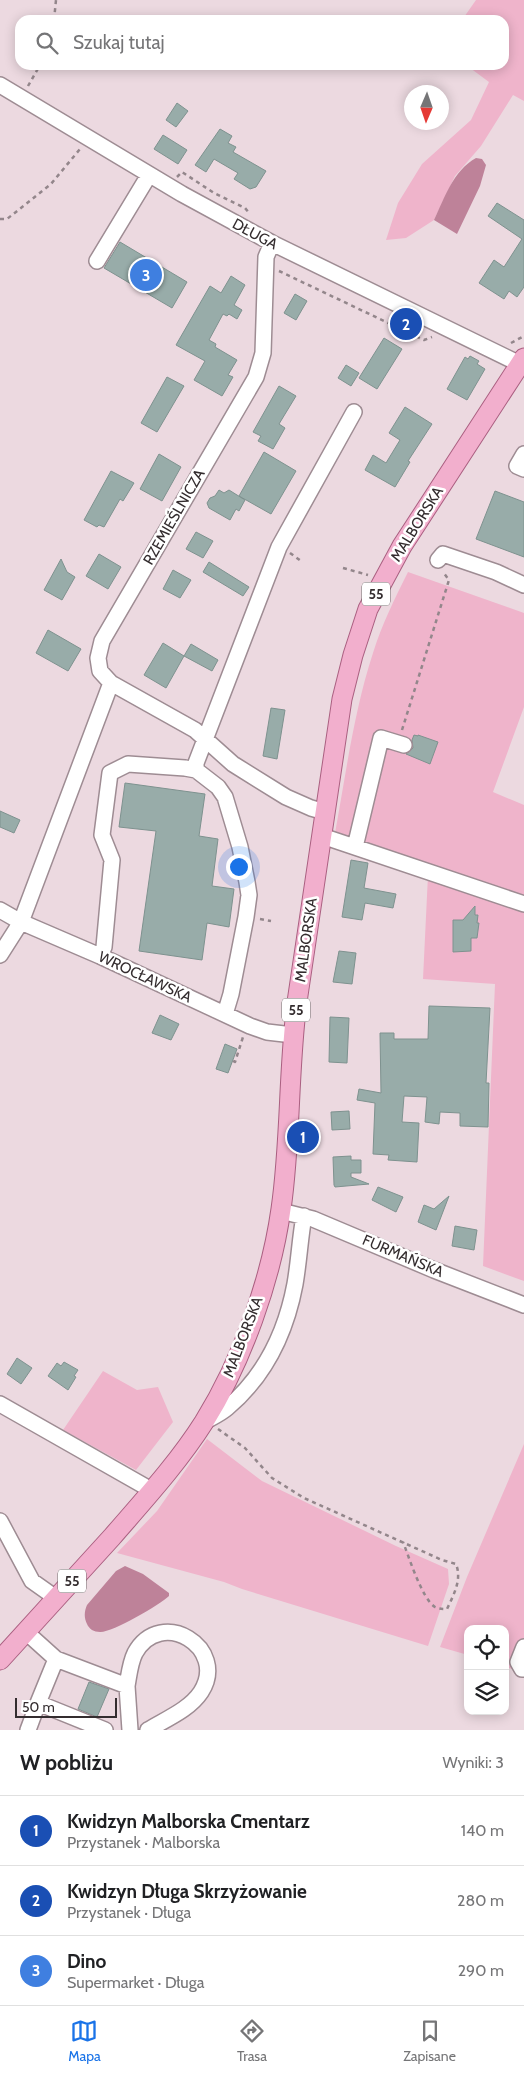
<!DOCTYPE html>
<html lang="pl">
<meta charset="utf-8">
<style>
:root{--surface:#fff;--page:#f2f2f2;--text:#202124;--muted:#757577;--line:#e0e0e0;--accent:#1a73e8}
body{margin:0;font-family:Cabin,sans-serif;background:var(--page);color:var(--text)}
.controls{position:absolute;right:15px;bottom:15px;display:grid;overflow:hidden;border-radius:10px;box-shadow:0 2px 12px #0003}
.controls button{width:45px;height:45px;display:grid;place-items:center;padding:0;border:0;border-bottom:1px solid var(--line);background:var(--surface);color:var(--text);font:25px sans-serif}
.compass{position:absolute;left:404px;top:85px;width:45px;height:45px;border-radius:50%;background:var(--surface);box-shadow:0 2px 12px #0003;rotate:182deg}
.scale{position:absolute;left:15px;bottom:12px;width:102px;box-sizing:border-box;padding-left:5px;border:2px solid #342d2f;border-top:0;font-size:14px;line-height:18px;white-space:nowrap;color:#342d2f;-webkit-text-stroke:4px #fff;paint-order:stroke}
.you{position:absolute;left:238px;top:866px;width:18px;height:18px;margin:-12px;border:4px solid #fff;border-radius:50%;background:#1a73e8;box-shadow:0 0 0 8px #1a73e833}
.badge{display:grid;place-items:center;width:32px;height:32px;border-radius:50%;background:var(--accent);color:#fff;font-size:16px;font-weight:700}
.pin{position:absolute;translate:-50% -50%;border:2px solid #fff;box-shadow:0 1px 5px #0006}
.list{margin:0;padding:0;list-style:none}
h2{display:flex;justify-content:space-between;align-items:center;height:65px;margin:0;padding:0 20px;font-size:21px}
h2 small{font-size:16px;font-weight:400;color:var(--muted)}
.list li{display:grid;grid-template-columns:32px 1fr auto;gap:15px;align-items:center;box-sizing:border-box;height:70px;padding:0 20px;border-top:1px solid var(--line)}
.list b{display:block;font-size:19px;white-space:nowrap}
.list p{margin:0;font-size:16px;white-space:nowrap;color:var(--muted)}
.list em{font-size:16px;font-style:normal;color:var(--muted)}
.icon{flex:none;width:28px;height:28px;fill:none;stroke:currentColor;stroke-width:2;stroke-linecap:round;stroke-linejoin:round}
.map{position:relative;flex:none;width:524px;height:1730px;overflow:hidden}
.search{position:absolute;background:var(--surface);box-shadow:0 2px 12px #0003;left:15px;right:15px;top:15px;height:55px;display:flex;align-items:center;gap:12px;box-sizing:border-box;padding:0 18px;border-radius:15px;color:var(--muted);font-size:19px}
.sheet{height:275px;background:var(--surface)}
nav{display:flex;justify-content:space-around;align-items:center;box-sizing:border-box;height:70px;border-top:1px solid var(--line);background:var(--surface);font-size:14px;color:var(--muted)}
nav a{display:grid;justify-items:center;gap:2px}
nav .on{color:var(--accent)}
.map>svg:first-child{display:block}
.green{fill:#efb4cb}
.water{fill:#be8299}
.building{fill:#98aca9;stroke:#7e928f}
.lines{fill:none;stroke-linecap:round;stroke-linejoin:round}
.minor-casing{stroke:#9e8c93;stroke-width:18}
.major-casing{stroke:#aa5f80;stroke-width:21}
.path{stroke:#93868b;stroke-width:2.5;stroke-dasharray:4 4;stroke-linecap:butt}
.minor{stroke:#fff;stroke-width:15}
.major{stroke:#f2afcd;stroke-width:19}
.labels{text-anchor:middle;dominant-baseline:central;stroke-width:5;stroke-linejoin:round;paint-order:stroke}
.shield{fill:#fff;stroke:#716c6d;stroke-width:1}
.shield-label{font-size:14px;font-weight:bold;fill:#342d2f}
.street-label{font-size:15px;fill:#342d2f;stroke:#fff}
</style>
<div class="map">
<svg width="524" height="1730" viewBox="0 0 524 1730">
<rect width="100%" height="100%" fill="#ecd9e0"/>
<path class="green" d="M476,0H524V101L513,95L481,146L455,176L434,220L406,238L386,240L398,203L422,164L471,120L489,82L466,65H504V20H462Z
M408,572L524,613V707L493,792L524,805V1281L483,1266L495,984L423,979L428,875L333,844C345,781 353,714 373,653C382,624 395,598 408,572Z
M103,1371L137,1390L158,1387L173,1422L136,1470L63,1430Z
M207,1439L262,1481L396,1546L448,1569L449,1584L428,1646L242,1589L224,1582L117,1553L157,1511Z
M524,1444V1672L505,1667V1629H468V1655L440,1647L467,1577Z"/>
<path class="water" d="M476,158L482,159L486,165L480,186L457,234L434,220C445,197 453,171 476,158Z
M125,1566L143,1574L169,1593V1596C160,1605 111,1633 100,1632C94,1632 89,1629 87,1624C84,1618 84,1612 87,1605L116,1571Z"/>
<path class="building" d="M177,103L188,111L176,127L166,120Z
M220,129L232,136L228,143L236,147L233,152L266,171L256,187L250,189L234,179L238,173L214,159L206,172L195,165Z
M163,135L187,150L178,164L154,149Z
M497,203L524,220V287L517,297L509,291L504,299L479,283L494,260L504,267L522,239L488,216Z
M120,242L187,282L172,308L104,268Z
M231,276L245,285L234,305L242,310L237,319L229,314L227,316L223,314L209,340L216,344L215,347L237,360L228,375L233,377L222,396L194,380L205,361L176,345L210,286L221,293Z
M295,294L307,301L296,320L284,313Z
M384,338L402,349L377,389L359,378Z
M470,356L479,361L477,364L485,369L467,400L447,389L465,357L468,359Z
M346,365L359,373L351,386L338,378Z
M167,377L184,386L157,432L141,423Z
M279,386L296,396L279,424L285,428L273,449L258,441L261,436L253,432Z
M405,407L432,424L408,461L410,462L395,487L365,470L373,455L386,463L400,440L389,433Z
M264,452L296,471L271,514L239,496Z
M159,454L181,467L162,501L140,489Z
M111,471L134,483L123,501L120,499L104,527L99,525L97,527L84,520Z
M219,490L224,493L229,490L245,500L239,511L236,509L230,520L209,508L207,503L210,498L215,496Z
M495,491L524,502V557L476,539Z
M196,532L213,541L203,558L186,549Z
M99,554L121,567L108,589L86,576Z
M61,559L67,572L75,577L62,600L44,590Z
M209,562L249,587L243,596L203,572Z
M173,570L191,580L180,598L163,589Z
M48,630L81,649L68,671L36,653Z
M163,643L184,656L166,688L144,675Z
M191,644L218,660L212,671L184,656Z
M271,708L285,710L277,759L263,756Z
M414,735L418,736V735L438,742L430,764L406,754L413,748L412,740Z
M125,783L205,794L199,836L218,839L212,886L234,889L229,927L207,923L202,960L139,951L156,831L119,827Z
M0,811L20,820L14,833L0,827Z
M351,860L368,863L364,888L396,894L393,908L365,903L362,920L342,917Z
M475,906V915H478L477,923H479L477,938H471V951L453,952V920H463Z
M339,951L356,953L352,984L333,982Z
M429,1006L490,1008L486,1083H489L488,1127L460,1126V1113L440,1112L439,1124L425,1122L427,1097L404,1096L402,1122L419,1123L417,1162L388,1160L389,1155L373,1154L375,1103L357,1100L359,1089L381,1093L380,1033H394V1039H428Z
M160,1015L179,1024L171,1040L152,1033Z
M330,1017L349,1018L347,1063L329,1062Z
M225,1044L237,1049L228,1073L216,1069Z
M349,1111L350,1129L332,1130L331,1112Z
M351,1156V1160H361V1173H351V1177L369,1184L335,1187L334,1185L333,1157Z
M378,1187L403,1197L396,1212L372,1200Z
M449,1196L436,1230L418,1222L424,1205L434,1209Z
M455,1226L477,1230L474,1250L452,1246Z
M17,1358L32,1368L21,1384L7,1374Z
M64,1362L78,1370L74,1376L76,1377L68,1390L48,1376L57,1363L61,1366Z
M89,1682L109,1689L97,1717L78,1709Z"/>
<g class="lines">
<g class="minor-casing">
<path id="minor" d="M0,85L182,194L272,243L524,366
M272,243L266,257L263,353L256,377L102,641L98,658L100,671L111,683L195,730L233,764L286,797L311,808L325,812
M97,261L149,175
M524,454L517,466L524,469
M438,560L443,554L496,572L524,585
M322,836L524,904
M355,847L381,738L404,745
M0,910L21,922L100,956L250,1026L267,1032L293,1035
M0,955L21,922L111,683
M100,956L104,947L112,860L102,835L110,773L128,764L185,768L196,770
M225,1014L231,994L246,917L249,895L247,882L240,847L225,797L218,787L196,770V763L279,547L354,412
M281,1211L313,1219L434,1270L524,1305
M0,1404L153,1491
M204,1422C211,1418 220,1414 227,1408C265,1376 286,1332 295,1284C299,1261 300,1238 304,1216
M0,1521L32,1581L56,1598
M26,1632L56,1659L127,1686L130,1730
M524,1647L518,1662L522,1669H524
M56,1659L38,1703L105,1730
M127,1686C129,1675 130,1663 135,1653C161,1606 229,1648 201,1692C189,1710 166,1719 148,1730
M28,1730L38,1703"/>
</g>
<g class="major-casing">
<path id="major" d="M0,1660C37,1619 75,1578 112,1537C144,1500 178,1463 204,1422C242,1361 271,1280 281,1209C291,1141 288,1071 297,1002L342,699L353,655L368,609L402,546L524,358"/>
</g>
<path class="path" d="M54,20L56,0
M28,86L40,65
M177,177L182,172L214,193L245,208L250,214
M0,219H7L51,184L80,149
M279,271L424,340L432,337
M511,343L524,336
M290,553L301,561
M343,568L368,575
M402,730L449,580L443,572
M260,919L271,921
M233,1061L235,1062L243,1037
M218,1429L245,1448L272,1478L304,1498L442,1560L456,1564C462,1580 454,1594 447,1609C443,1609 439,1609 435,1607C422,1599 409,1557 403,1542"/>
<use href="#minor" class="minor"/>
<use href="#major" class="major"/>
</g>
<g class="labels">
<g class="shield">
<rect x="362" y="582.5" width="28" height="23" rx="4"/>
<rect x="282" y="998.5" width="28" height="23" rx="4"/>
<rect x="58" y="1569.5" width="28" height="23" rx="4"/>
</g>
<g class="shield-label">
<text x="376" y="594">55</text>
<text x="296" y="1010">55</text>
<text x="72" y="1581">55</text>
</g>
<g class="street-label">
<text transform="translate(255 234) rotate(28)">DŁUGA</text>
<text transform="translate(174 517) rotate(-60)">RZEMIEŚLNICZA</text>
<text transform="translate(417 524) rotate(-58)">MALBORSKA</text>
<text transform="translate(306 940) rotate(-82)">MALBORSKA</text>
<text transform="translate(145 977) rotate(25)">WROCŁAWSKA</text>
<text transform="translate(403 1256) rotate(23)">FURMAŃSKA</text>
<text transform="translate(243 1337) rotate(-69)">MALBORSKA</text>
</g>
</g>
</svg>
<div class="controls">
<button><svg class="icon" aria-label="locate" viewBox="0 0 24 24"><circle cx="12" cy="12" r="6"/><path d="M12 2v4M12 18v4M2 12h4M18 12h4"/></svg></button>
<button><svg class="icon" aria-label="layers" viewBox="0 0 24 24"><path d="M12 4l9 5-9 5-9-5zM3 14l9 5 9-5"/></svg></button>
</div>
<svg class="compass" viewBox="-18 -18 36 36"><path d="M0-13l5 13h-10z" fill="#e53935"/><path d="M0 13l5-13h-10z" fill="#757577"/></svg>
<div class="scale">50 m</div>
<div class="you"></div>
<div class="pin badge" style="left:303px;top:1137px;background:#1a4fb4">1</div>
<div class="pin badge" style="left:406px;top:324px;background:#1a4fb4">2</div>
<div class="pin badge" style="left:146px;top:275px;background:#3f7fe0">3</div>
<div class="search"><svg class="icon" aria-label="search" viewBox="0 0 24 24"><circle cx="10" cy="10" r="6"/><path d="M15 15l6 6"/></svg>Szukaj tutaj</div>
</div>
<section class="sheet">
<h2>W pobliżu<small>Wyniki: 3</small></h2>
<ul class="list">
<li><span class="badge" style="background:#1a4fb4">1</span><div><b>Kwidzyn Malborska Cmentarz</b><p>Przystanek · Malborska</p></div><em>140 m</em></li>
<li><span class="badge" style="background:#1a4fb4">2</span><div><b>Kwidzyn Długa Skrzyżowanie</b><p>Przystanek · Długa</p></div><em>280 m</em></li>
<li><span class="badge" style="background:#3f7fe0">3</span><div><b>Dino</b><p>Supermarket · Długa</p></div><em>290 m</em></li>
</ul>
</section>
<nav>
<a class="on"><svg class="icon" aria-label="map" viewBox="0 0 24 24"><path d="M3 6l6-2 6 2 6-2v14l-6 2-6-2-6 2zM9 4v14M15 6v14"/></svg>Mapa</a>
<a><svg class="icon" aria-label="directions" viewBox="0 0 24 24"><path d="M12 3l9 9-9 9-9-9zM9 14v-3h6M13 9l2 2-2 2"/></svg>Trasa</a>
<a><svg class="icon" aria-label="saved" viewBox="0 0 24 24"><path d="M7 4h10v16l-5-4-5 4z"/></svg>Zapisane</a>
</nav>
